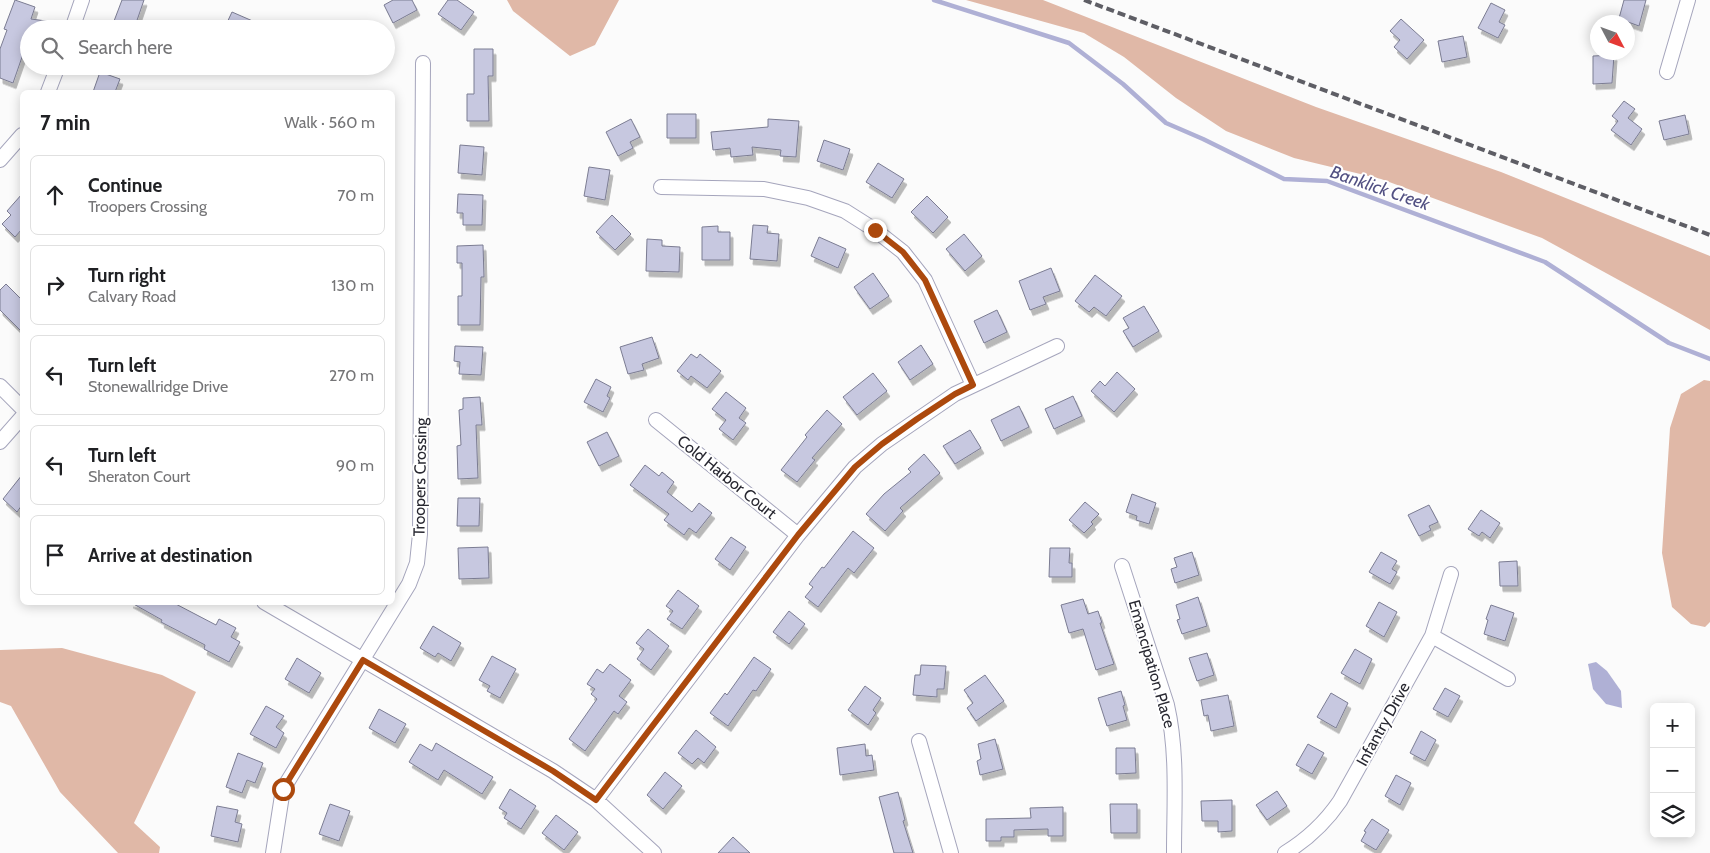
<!DOCTYPE html>
<meta charset="utf-8">
<style>
:root{--surface:#fff;--page:#f2f2f2;--text:#202124;--muted:#757577;--line:#e0e0e0}
body{margin:0;font-family:Cabin,sans-serif;background:var(--page);color:var(--text)}
.controls{position:absolute;right:15px;bottom:15px;display:grid;overflow:hidden;border-radius:8px;box-shadow:0 2px 12px #0003}
.controls button{width:45px;height:45px;display:grid;place-items:center;padding:0;border:0;border-bottom:1px solid var(--line);background:var(--surface);color:var(--text);font:25px sans-serif}
.compass{position:absolute;left:1590px;top:15px;width:45px;height:45px;border-radius:50%;background:var(--surface);box-shadow:0 2px 12px #0003;rotate:131deg}
.stop{position:absolute;width:15px;height:15px;margin:-11px;border:4px solid #ac490d;border-radius:50%;background:#fff}
.stop.end{background:#ac490d;border-color:#fff;box-shadow:0 1px 5px #0008}
.list{margin:0;padding:0;list-style:none}
h2{display:flex;justify-content:space-between;align-items:center;height:65px;margin:0;padding:0 20px;font-size:21px}
h2 small{font-size:16px;font-weight:400;color:var(--muted)}
.list li{display:grid;grid-template-columns:32px 1fr auto;gap:15px;align-items:center;box-sizing:border-box;height:80px;margin:0 10px 10px;padding:0 10px;border:1px solid var(--line);border-radius:8px}
.list b{display:block;font-size:19px;white-space:nowrap}
.list p{margin:0;font-size:16px;white-space:nowrap;color:var(--muted)}
.list em{font-size:16px;font-style:normal;color:var(--muted)}
.icon{flex:none;width:28px;height:28px;fill:none;stroke:currentColor;stroke-width:2;stroke-linecap:round;stroke-linejoin:round}
.map{position:relative;flex:none;width:1710px;height:853px;overflow:hidden}
.search{position:absolute;background:var(--surface);box-shadow:0 2px 12px #0003;left:20px;top:20px;width:375px;height:55px;display:flex;align-items:center;gap:12px;box-sizing:border-box;padding:0 18px;border-radius:28px;color:var(--muted);font-size:19px}
.panel{position:absolute;background:var(--surface);box-shadow:0 2px 12px #0003;left:20px;top:90px;width:375px;height:515px;border-radius:8px}
.map>svg:first-child{display:block}
.forest{fill:#e0b8a7}
.water{fill:#afb0d5}
.lines{fill:none;stroke-linecap:round;stroke-linejoin:round}
.stream{stroke:#afb0d5;stroke-width:4.5}
.building{fill:#c7c8e0;stroke:#7b7c92;filter:url(#shadow)}
.minor-casing{stroke:#a5a5bc;stroke-width:16}
.minor{stroke:#fff;stroke-width:14}
.rail{stroke:#5e5e65;stroke-width:4;stroke-dasharray:8 4;stroke-linecap:butt}
.route{stroke:#ac490d;stroke-width:6}
.labels{text-anchor:middle;dominant-baseline:central;stroke-width:4;stroke-linejoin:round;paint-order:stroke}
.street-label{font-size:16px;fill:#282831;stroke:#fff}
.water-label{font-size:18px;font-style:italic;fill:#525183;stroke:#fff}
</style>
<div class="map">
<svg width="1710" height="853" viewBox="0 0 1710 853">
<defs>
<filter id="shadow"><feDropShadow dx="3" dy="5.5" stdDeviation="0" flood-color="#0004"/></filter>
</defs>
<rect width="100%" height="100%" fill="#fbfbfb"/>
<path class="forest" d="M507,0H619L595,45L570,56L513,11Z
M966,0H1043L1316,107L1501,172L1710,256V330L1542,238L1381,179L1294,158L1226,131L1176,98L1124,57L1084,33Z
M1704,380L1710,381V622L1705,627L1691,624L1672,607L1662,553L1670,428L1681,394Z
M62,648L162,675L196,692L134,823L160,847L159,853H118L60,792L11,706L0,702V650Z"/>
<path class="water" d="M1596,662L1607,671L1621,691L1622,708L1606,704L1593,689L1588,664Z"/>
<g class="lines">
<path class="stream" d="M934,0L1069,43L1123,84L1166,123L1203,139L1284,179L1327,181L1545,262L1669,343L1710,359"/>
</g>
<path class="building" d="M15,0L35,7L31,19L54,22L53,29H29V37L13,83L0,78V49L7,30L4,29Z
M122,0H144L134,29H111Z
M393,0H412L417,10L393,23L384,5Z
M448,0H457L474,12L461,30L438,14Z
M1624,0H1646L1639,26L1628,22H1618Z
M1491,3L1505,10L1499,22L1505,25L1498,38L1478,28Z
M232,12L271,29H224Z
M1401,19L1424,40L1407,59L1394,47L1400,40L1390,31Z
M1463,36L1467,57L1442,62L1438,41Z
M474,49H493V76H488L489,121H467V94H474Z
M1614,55L1612,83L1593,84V56Z
M100,72L120,79L115,92H93Z
M1624,101L1635,109L1628,118L1642,129L1631,145L1611,130L1618,121L1612,116Z
M667,114H696V138H667Z
M1685,115L1689,134L1664,140L1659,121Z
M631,119L640,137L630,142L633,148L618,156L606,132Z
M768,119L799,121L796,157L780,156L781,150L752,147L753,155L731,157L730,148L713,150L711,132L768,127Z
M824,140L850,149L843,170L817,161Z
M460,145L484,147L482,175L458,173Z
M878,163L904,179L892,198L866,182Z
M589,167L610,170L605,200L584,196Z
M22,194V229L15,237L2,224L11,215L7,211Z
M458,194L483,195L482,225H463V213H457Z
M927,196L948,217L933,233L911,212Z
M612,215L631,234L615,250L596,232Z
M753,225L768,226L767,233L779,234L777,261L750,259Z
M718,226V232H730V260H702V227Z
M964,234L982,256L965,271L946,249Z
M819,237L846,249L838,268L811,256Z
M647,239L662,240V246L680,247L679,272L646,271Z
M483,245L484,277H481L480,325H458V296H462V263H457V246Z
M1051,268L1060,291L1043,297L1046,304L1030,310L1019,281Z
M873,273L889,296L870,309L854,287Z
M1095,275L1122,296L1106,316L1094,307L1089,312L1075,301Z
M6,284L22,300V332L0,310V290Z
M1144,306L1159,331L1133,347L1123,331L1129,328L1123,318Z
M997,310L1007,332L984,343L974,321Z
M652,337L659,358L642,364L644,370L628,374L620,347Z
M921,345L933,364L910,380L898,362Z
M455,346L483,347L481,375L459,374L460,362L454,361Z
M691,354L697,358L700,354L721,371L707,388L691,376L688,380L677,371Z
M1117,372L1135,389L1114,412L1091,391L1100,381L1105,386Z
M873,373L887,391L857,415L843,397Z
M596,379L611,387L607,396L610,398L603,412L584,402Z
M726,392L746,408L739,418L746,423L733,440L719,429L726,420L712,409Z
M1073,396L1082,416L1054,429L1045,409Z
M480,397L482,425H476L478,478L458,479L457,446L461,445L459,410L463,409V398Z
M1019,406L1029,427L1001,441L991,420Z
M827,410L842,424L812,458L815,460L797,482L781,470L807,437L805,435Z
M970,430L981,448L955,464L943,446Z
M607,432L619,456L599,466L587,442Z
M924,454L940,473L900,508L903,511L885,531L866,514L884,494L911,472L908,469Z
M645,465L659,476L662,472L674,482L667,492L692,512L699,503L712,513L696,533L689,528L684,535L664,520L669,514L630,485Z
M22,475V505L17,512L3,499Z
M1132,494L1156,503L1149,524L1136,520L1137,516L1126,512Z
M458,498H480L479,526H457Z
M1085,502L1099,514L1091,522L1093,524L1084,533L1069,520Z
M1429,505L1438,522L1429,526L1431,530L1419,536L1408,515Z
M1481,510L1500,523L1490,538L1482,532L1479,536L1468,529Z
M853,531L874,548L854,573L848,568L818,607L805,597L813,587L809,584L822,567L824,568Z
M731,537L746,547L730,570L715,559Z
M488,547L489,578L459,579L458,548Z
M1050,548H1070L1069,563H1072V577H1049Z
M1192,552L1199,575L1175,583L1171,569L1177,567L1174,558Z
M1381,552L1397,561L1392,569L1397,572L1390,584L1369,572Z
M1517,561L1518,586H1500L1499,562Z
M678,590L699,606L682,629L667,619L673,611L666,606Z
M1198,597L1207,626L1182,634L1177,620L1180,619L1176,605Z
M1083,599L1088,614L1098,611L1102,623H1100L1114,664L1096,670L1083,629L1069,633L1061,605Z
M130,602H172L216,625L219,619L236,628L231,637L240,642L229,662L204,649L205,645L161,622L162,620Z
M1379,602L1397,612L1384,637L1366,626Z
M1491,605L1514,613L1505,641L1484,634L1488,620L1486,619Z
M789,611L805,624L789,644L773,632Z
M433,626L461,643L451,661L438,653L435,657L420,648Z
M648,629L669,646L651,670L637,659L644,649L636,643Z
M1355,649L1372,659L1360,684L1341,673Z
M1207,653L1214,675L1197,681L1189,658Z
M492,656L516,669L500,698L487,691L490,686L479,680Z
M754,657L771,669L756,691L753,690L728,726L710,713L725,693L727,695Z
M297,658L321,673L309,693L285,679Z
M610,664L631,680L619,696L627,702L618,714L614,711L585,751L569,739L597,699L591,694L595,689L587,684L597,669L603,673Z
M921,665L946,666L944,689H937V697L913,695L915,675H920Z
M985,675L1004,701L976,721L967,708L973,703L964,690Z
M865,686L881,698L873,710L876,713L868,725L848,710Z
M1445,688L1460,696L1448,717L1433,709Z
M1121,691L1125,705L1123,706L1127,720L1107,726L1098,698Z
M1331,693L1348,703L1336,728L1317,717Z
M1228,695L1234,726L1211,731L1208,715L1204,716L1201,700Z
M266,706L284,716L276,727L284,733L276,748L250,734Z
M379,709L406,724L395,743L369,728Z
M696,730L716,747L704,763L698,758L692,764L678,753Z
M1421,731L1436,740L1425,761L1410,753Z
M995,739L1003,769L980,775L977,761L981,759L978,744Z
M436,743L493,777L482,794L444,770L438,780L409,762L420,744L432,751Z
M865,744L866,756L872,755L874,770L840,775L837,748Z
M1308,744L1324,753L1312,774L1296,765Z
M1116,748H1135L1136,773L1116,774Z
M238,753L263,763L255,783L247,780L242,793L226,787Z
M665,772L682,786L663,809L647,795Z
M1396,775L1411,783L1400,805L1385,796Z
M510,789L536,806L521,829L504,818L507,813L499,808Z
M1277,791L1287,806L1267,820L1256,805Z
M898,792L905,820L903,821L913,853H894L879,797Z
M1232,800V831L1218,832V821H1202L1201,801Z
M330,804L350,811L339,841L319,834Z
M1110,804H1137V833H1111Z
M217,806L238,810L235,822L242,824L238,842L211,836Z
M1063,807V836H1048V829L1014,830V837H1001V841H986V819L1031,818L1030,808Z
M556,815L578,832L564,850L542,833Z
M1372,819L1389,830L1376,850L1361,841L1366,832L1364,831Z
M733,837L750,853H718Z"/>
<g class="lines">
<g class="minor-casing">
<path id="minor" d="M72,29L82,0
M1667,72L1688,0
M48,92L58,66
M0,160L22,135
M661,187L764,189L808,198L845,211L875,230L903,252L925,280L973,385
M0,386L22,408
M656,420L798,535
M0,442L22,417
M1122,566L1167,705C1178,753 1174,804 1174,853
M264,602L553,771L596,800L654,853
M1432,636L1508,679
M919,741L951,853
M596,800L798,535L855,467L882,444L955,394L1057,346
M273,853L283,789L409,584L417,563L420,534L423,63
M1285,853C1308,839 1325,823 1340,801L1432,636L1451,574"/>
</g>
<use href="#minor" class="minor"/>
<path class="rail" d="M1084,0L1710,235"/>
</g>
<g class="lines">
<path class="route" d="M283,789L363,660L553,771L596,800L798,535L855,467L882,444L917,419L955,394L973,385L925,280L903,252L875,230"/>
</g>
<g class="labels">
<g class="street-label">
<text transform="translate(420 477) rotate(-89)">Troopers Crossing</text>
<text transform="translate(727 477) rotate(39)">Cold Harbor Court</text>
<text transform="translate(1152 664) rotate(74)">Emancipation Place</text>
<text transform="translate(1383 724) rotate(-61)">Infantry Drive</text>
</g>
<g class="water-label">
<text transform="translate(1380 188) rotate(19)">Banklick Creek</text>
</g>
</g>
</svg>
<div class="controls">
<button>+</button>
<button>−</button>
<button><svg class="icon" aria-label="layers" viewBox="0 0 24 24"><path d="M12 4l9 5-9 5-9-5zM3 14l9 5 9-5"/></svg></button>
</div>
<svg class="compass" viewBox="-18 -18 36 36"><path d="M0-13l5 13h-10z" fill="#e53935"/><path d="M0 13l5-13h-10z" fill="#757577"/></svg>
<div class="stop" style="left:283px;top:789px"></div>
<div class="stop end" style="left:875px;top:230px"></div>
<div class="search"><svg class="icon" aria-label="search" viewBox="0 0 24 24"><circle cx="10" cy="10" r="6"/><path d="M15 15l6 6"/></svg>Search here</div>
<section class="panel">
<h2>7 min<small>Walk · 560 m</small></h2>
<ul class="list">
<li><svg class="icon" aria-label="ahead" viewBox="0 0 24 24"><path d="M12 20V5M6 11l6-6 6 6"/></svg><div><b>Continue</b><p>Troopers Crossing</p></div><em>70 m</em></li>
<li><svg class="icon" aria-label="right" viewBox="0 0 24 24"><path d="M7 20v-9h11M14 6l5 5-5 5"/></svg><div><b>Turn right</b><p>Calvary Road</p></div><em>130 m</em></li>
<li><svg class="icon" aria-label="left" viewBox="0 0 24 24"><path d="M17 20v-9H6M10 6l-5 5 5 5"/></svg><div><b>Turn left</b><p>Stonewallridge Drive</p></div><em>270 m</em></li>
<li><svg class="icon" aria-label="left" viewBox="0 0 24 24"><path d="M17 20v-9H6M10 6l-5 5 5 5"/></svg><div><b>Turn left</b><p>Sheraton Court</p></div><em>90 m</em></li>
<li><svg class="icon" aria-label="arrive" viewBox="0 0 24 24"><path d="M6 21V4h12l-3 4 3 4H6"/></svg><div><b>Arrive at destination</b></div></li>
</ul>
</section>
</div>
